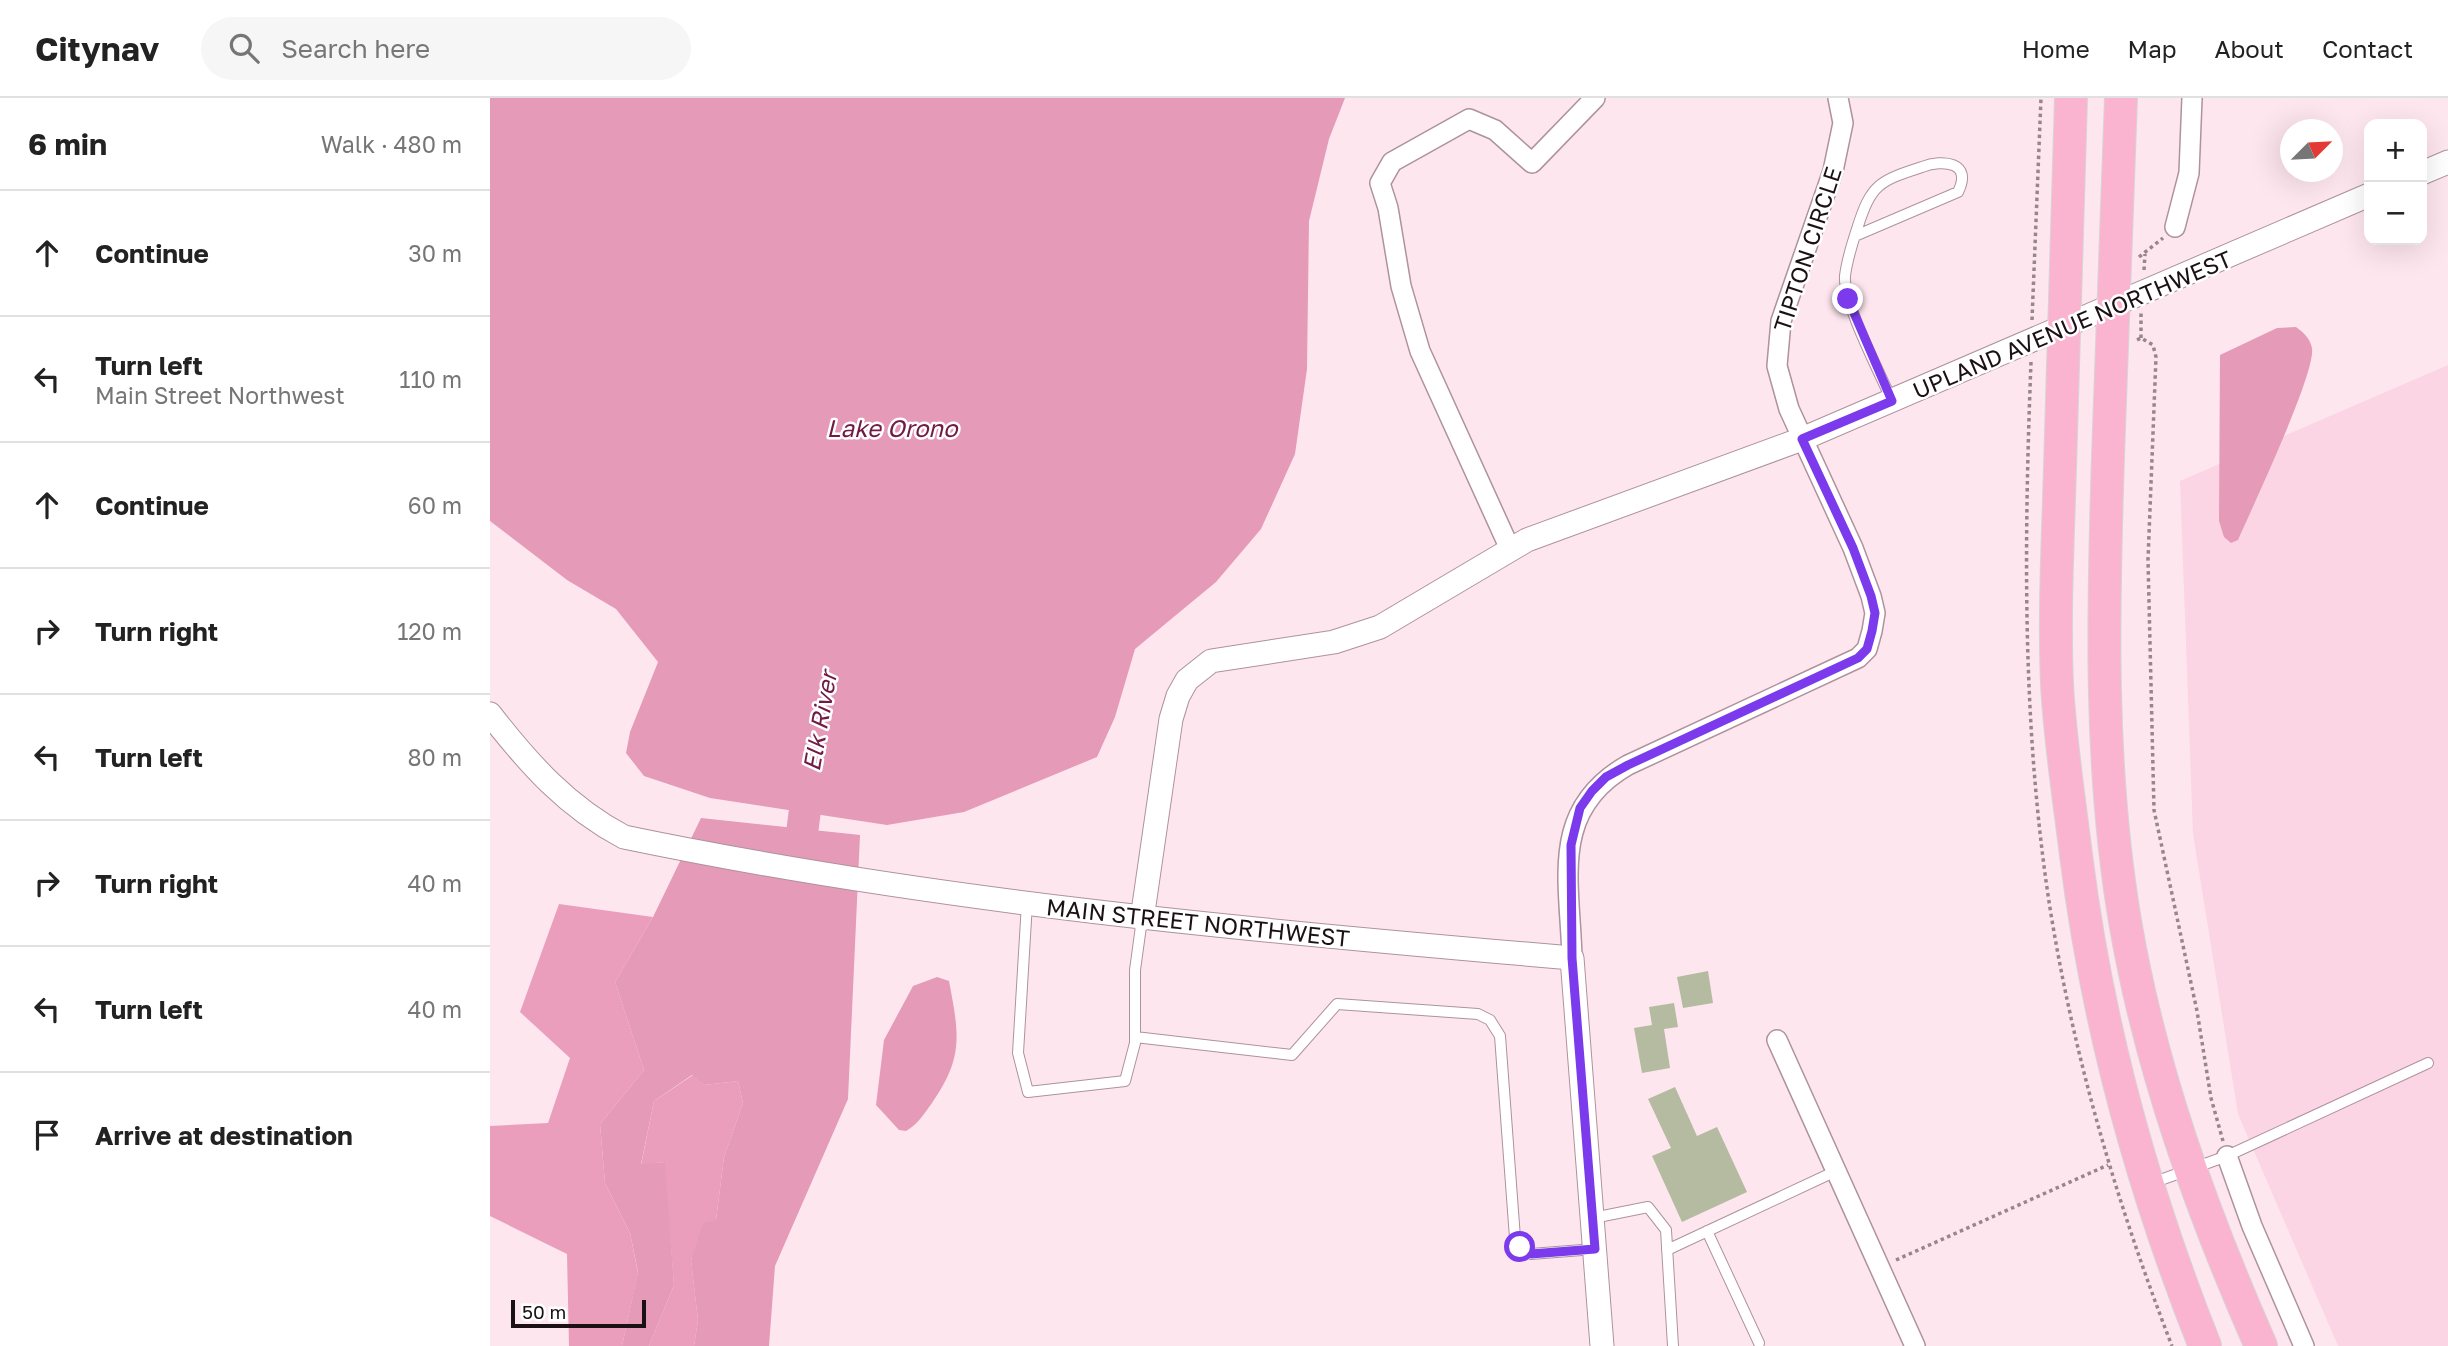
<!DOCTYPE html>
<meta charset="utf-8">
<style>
:root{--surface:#fff;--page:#f6f6f6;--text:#222;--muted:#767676;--line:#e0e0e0}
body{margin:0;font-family:"Golos Text",sans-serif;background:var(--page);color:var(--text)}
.controls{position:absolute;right:21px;top:21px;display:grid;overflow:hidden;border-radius:14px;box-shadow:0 7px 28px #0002}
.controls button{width:63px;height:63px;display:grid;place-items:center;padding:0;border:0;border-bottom:2px solid var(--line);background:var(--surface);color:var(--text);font:35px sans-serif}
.compass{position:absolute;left:1790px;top:21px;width:63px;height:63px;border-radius:50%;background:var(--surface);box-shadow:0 7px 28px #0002;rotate:66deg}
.scale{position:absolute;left:21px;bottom:18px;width:135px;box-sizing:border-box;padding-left:7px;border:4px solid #1b1115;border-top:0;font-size:19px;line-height:24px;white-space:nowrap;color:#1b1115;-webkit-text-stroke:5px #fff;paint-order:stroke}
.stop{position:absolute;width:21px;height:21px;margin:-16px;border:5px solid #7c3aed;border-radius:50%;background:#fff}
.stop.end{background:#7c3aed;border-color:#fff;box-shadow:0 2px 7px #0008}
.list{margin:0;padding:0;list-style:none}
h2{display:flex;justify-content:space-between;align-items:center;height:91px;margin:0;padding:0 28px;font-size:30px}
h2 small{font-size:23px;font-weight:400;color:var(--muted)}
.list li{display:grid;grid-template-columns:46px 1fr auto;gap:21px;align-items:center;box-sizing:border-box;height:126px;padding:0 28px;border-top:2px solid var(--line)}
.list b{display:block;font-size:26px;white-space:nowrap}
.list p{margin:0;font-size:23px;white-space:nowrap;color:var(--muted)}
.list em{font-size:23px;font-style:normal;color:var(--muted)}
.icon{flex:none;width:38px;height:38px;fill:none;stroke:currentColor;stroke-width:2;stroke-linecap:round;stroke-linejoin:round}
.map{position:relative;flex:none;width:1958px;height:1248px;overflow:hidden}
header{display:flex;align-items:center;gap:42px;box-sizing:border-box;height:98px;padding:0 35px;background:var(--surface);border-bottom:2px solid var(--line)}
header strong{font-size:33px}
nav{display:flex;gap:38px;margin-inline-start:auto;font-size:24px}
.search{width:490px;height:63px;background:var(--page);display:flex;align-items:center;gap:18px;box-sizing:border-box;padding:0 24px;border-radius:38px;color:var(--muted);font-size:26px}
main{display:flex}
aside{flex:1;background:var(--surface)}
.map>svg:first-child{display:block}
.built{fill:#fbd5e3}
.forest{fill:#ea9ebc}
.water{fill:#e59ab7}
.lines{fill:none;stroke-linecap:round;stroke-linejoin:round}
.river{stroke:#e59ab7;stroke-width:32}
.building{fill:#b4bba1}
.service-casing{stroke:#ae929d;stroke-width:12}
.minor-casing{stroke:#ae929d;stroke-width:22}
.tertiary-casing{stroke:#ae929d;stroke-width:25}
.trunk-casing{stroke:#d6d4d5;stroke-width:34}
.path{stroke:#98868d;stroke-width:3.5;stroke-dasharray:3.5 3.5;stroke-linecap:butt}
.service{stroke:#fff;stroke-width:10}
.minor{stroke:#fff;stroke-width:19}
.tertiary{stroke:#fff;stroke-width:23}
.trunk{stroke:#fab4d0;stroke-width:32}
.route{stroke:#7c3aed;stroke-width:9}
.labels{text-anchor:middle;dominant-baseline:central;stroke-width:5;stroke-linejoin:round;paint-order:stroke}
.street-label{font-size:23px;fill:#1b1115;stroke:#fff}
.water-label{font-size:24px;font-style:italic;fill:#701a45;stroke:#fff}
</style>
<header>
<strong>Citynav</strong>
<div class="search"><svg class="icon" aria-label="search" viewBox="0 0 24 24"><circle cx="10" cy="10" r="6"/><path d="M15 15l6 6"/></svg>Search here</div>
<nav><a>Home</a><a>Map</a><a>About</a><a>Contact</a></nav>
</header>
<main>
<aside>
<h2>6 min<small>Walk · 480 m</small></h2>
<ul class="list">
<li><svg class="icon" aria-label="ahead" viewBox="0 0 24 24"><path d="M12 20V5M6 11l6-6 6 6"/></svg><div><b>Continue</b></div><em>30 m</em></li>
<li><svg class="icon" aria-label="left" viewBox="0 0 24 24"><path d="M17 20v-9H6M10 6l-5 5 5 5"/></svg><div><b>Turn left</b><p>Main Street Northwest</p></div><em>110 m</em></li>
<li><svg class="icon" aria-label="ahead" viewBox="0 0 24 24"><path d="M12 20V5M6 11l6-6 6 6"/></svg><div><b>Continue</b></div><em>60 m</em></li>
<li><svg class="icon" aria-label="right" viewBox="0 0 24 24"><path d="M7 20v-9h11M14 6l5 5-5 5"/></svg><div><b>Turn right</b></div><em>120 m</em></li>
<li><svg class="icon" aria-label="left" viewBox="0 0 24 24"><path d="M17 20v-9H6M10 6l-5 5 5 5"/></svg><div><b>Turn left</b></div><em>80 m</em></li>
<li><svg class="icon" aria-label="right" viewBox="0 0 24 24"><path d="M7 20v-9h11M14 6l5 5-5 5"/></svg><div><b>Turn right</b></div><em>40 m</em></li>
<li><svg class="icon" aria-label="left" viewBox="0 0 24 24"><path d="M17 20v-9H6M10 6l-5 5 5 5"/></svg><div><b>Turn left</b></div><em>40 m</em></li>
<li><svg class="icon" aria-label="arrive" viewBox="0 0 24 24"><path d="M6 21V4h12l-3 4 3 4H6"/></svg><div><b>Arrive at destination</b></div></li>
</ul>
</aside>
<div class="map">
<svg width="1958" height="1248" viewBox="0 0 1958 1248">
<rect width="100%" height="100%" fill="#fee6ef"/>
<path class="built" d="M1958,267V1248H1848L1748,1016L1703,736L1690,383Z"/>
<path class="forest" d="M69,806L163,819L125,884L154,972L110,1026L115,1085L140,1135L148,1175L132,1248H79L77,1156L0,1118V1028L58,1025L80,960L30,914Z
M203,977L214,987L248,983L253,1005L234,1059L226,1122L201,1162L208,1222L204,1248H159L184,1187L174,1064L151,1067L164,1003Z"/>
<path class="water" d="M0,0H855L839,41L819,123L817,271L805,356L771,431L726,484L645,551L625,619L607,659L474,714L397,727L220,700L154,678L136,655L140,634L168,564L126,511L77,482L0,423Z
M1806,229C1813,234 1820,240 1822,250C1826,275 1762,410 1748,442L1741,445L1734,439L1729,423L1730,257L1787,230Z
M211,720L370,737L358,1001L285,1168L279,1248H204L208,1222L201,1163L213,1125L226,1122L234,1059L253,1005L248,983L214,987L202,977L164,1003L151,1066L175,1064L184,1187L159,1248H132L148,1174L140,1135L115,1085L110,1026L154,972L125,884L163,819Z
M447,879L459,883C469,936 474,959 442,1005C434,1016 428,1026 416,1033L409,1032L386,1007L394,942L423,888Z"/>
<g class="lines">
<path class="river" d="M307,774L320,673"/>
</g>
<path class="building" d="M1218,873L1223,905L1193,910L1187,879Z
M1184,905L1188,929L1174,931L1180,970L1152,975L1144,930L1162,927L1159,909Z
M1185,989L1207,1038L1227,1029L1257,1094L1192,1124L1162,1058L1181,1050L1158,1001Z"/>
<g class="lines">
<g class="service-casing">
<path id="service" d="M1365,138L1468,94C1483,64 1453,61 1432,69C1389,83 1381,86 1367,131C1362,146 1357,162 1355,178C1353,205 1390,275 1402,303
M537,805L528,955L538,994L635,983L645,945V872L652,821
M645,939L802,957L847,906L988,916L1000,922L1010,938L1025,1140L1030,1149L1041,1156L1105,1151
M1662,1085L1737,1058L1938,965
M1103,1120L1158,1109L1176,1132L1183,1248
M1217,1133L1269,1245
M1177,1152L1346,1073"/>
</g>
<g class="minor-casing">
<path id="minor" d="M1685,129L1699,75L1702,0
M1020,451L930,253L911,188L898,110L890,85L902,64L979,21L1005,32L1042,65L1105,0
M1082,860C1080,782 1059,712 1138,667L1368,560L1377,551L1382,533L1385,515L1381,498L1363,450L1299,311L1287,268L1291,223L1343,73L1353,25L1348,0
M1287,942L1425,1248
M1737,1058L1762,1128L1814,1248"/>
</g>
<g class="tertiary-casing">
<path id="tertiary" d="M1932,75L1958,64
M0,616C39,666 77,709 134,739C446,804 765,833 1082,860L1112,1248
M652,821L681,621L688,598L697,582L721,563L844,544L890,529L1037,442L1312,341L1879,97"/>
</g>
<g class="trunk-casing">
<path id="trunk" d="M1581,0C1577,123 1574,246 1570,369C1568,441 1564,514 1567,586C1570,643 1579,700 1586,757C1607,926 1652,1090 1715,1248
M1631,0C1627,119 1622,238 1618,358C1613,513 1609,669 1635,823C1660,970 1711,1112 1771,1248"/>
</g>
<path class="path" d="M1649,159L1673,140
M1654,172L1655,156
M1542,222L1551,0
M1651,240V214
M1647,242L1651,240L1663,247L1666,259L1658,462L1664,712L1707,913L1721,1000L1733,1043
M1541,264C1534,445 1532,630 1560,810C1584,960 1627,1106 1682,1248
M1406,1162L1618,1067"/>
<use href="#service" class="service"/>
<use href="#minor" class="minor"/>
<use href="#tertiary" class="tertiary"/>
<use href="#trunk" class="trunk"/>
</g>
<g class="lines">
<path class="route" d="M1030,1149L1041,1156L1105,1151L1082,860L1081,747L1090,710L1102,693L1116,679L1138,667L1368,560L1377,551L1382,533L1385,515L1381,498L1363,450L1312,341L1402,303L1358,201"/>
</g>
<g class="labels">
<g class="street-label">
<text transform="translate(1317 151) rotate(-72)">TIPTON CIRCLE</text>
<text transform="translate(1582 226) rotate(-23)">UPLAND AVENUE NORTHWEST</text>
<text transform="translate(708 824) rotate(6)">MAIN STREET NORTHWEST</text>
</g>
<g class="water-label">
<text x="402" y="329">Lake Orono</text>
<text transform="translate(329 623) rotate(-80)">Elk River</text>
</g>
</g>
</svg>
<div class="controls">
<button>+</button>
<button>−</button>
</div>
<svg class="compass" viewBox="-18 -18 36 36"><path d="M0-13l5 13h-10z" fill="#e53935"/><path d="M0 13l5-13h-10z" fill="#767676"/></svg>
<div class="scale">50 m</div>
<div class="stop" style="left:1030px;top:1149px"></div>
<div class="stop end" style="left:1358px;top:201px"></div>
</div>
</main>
